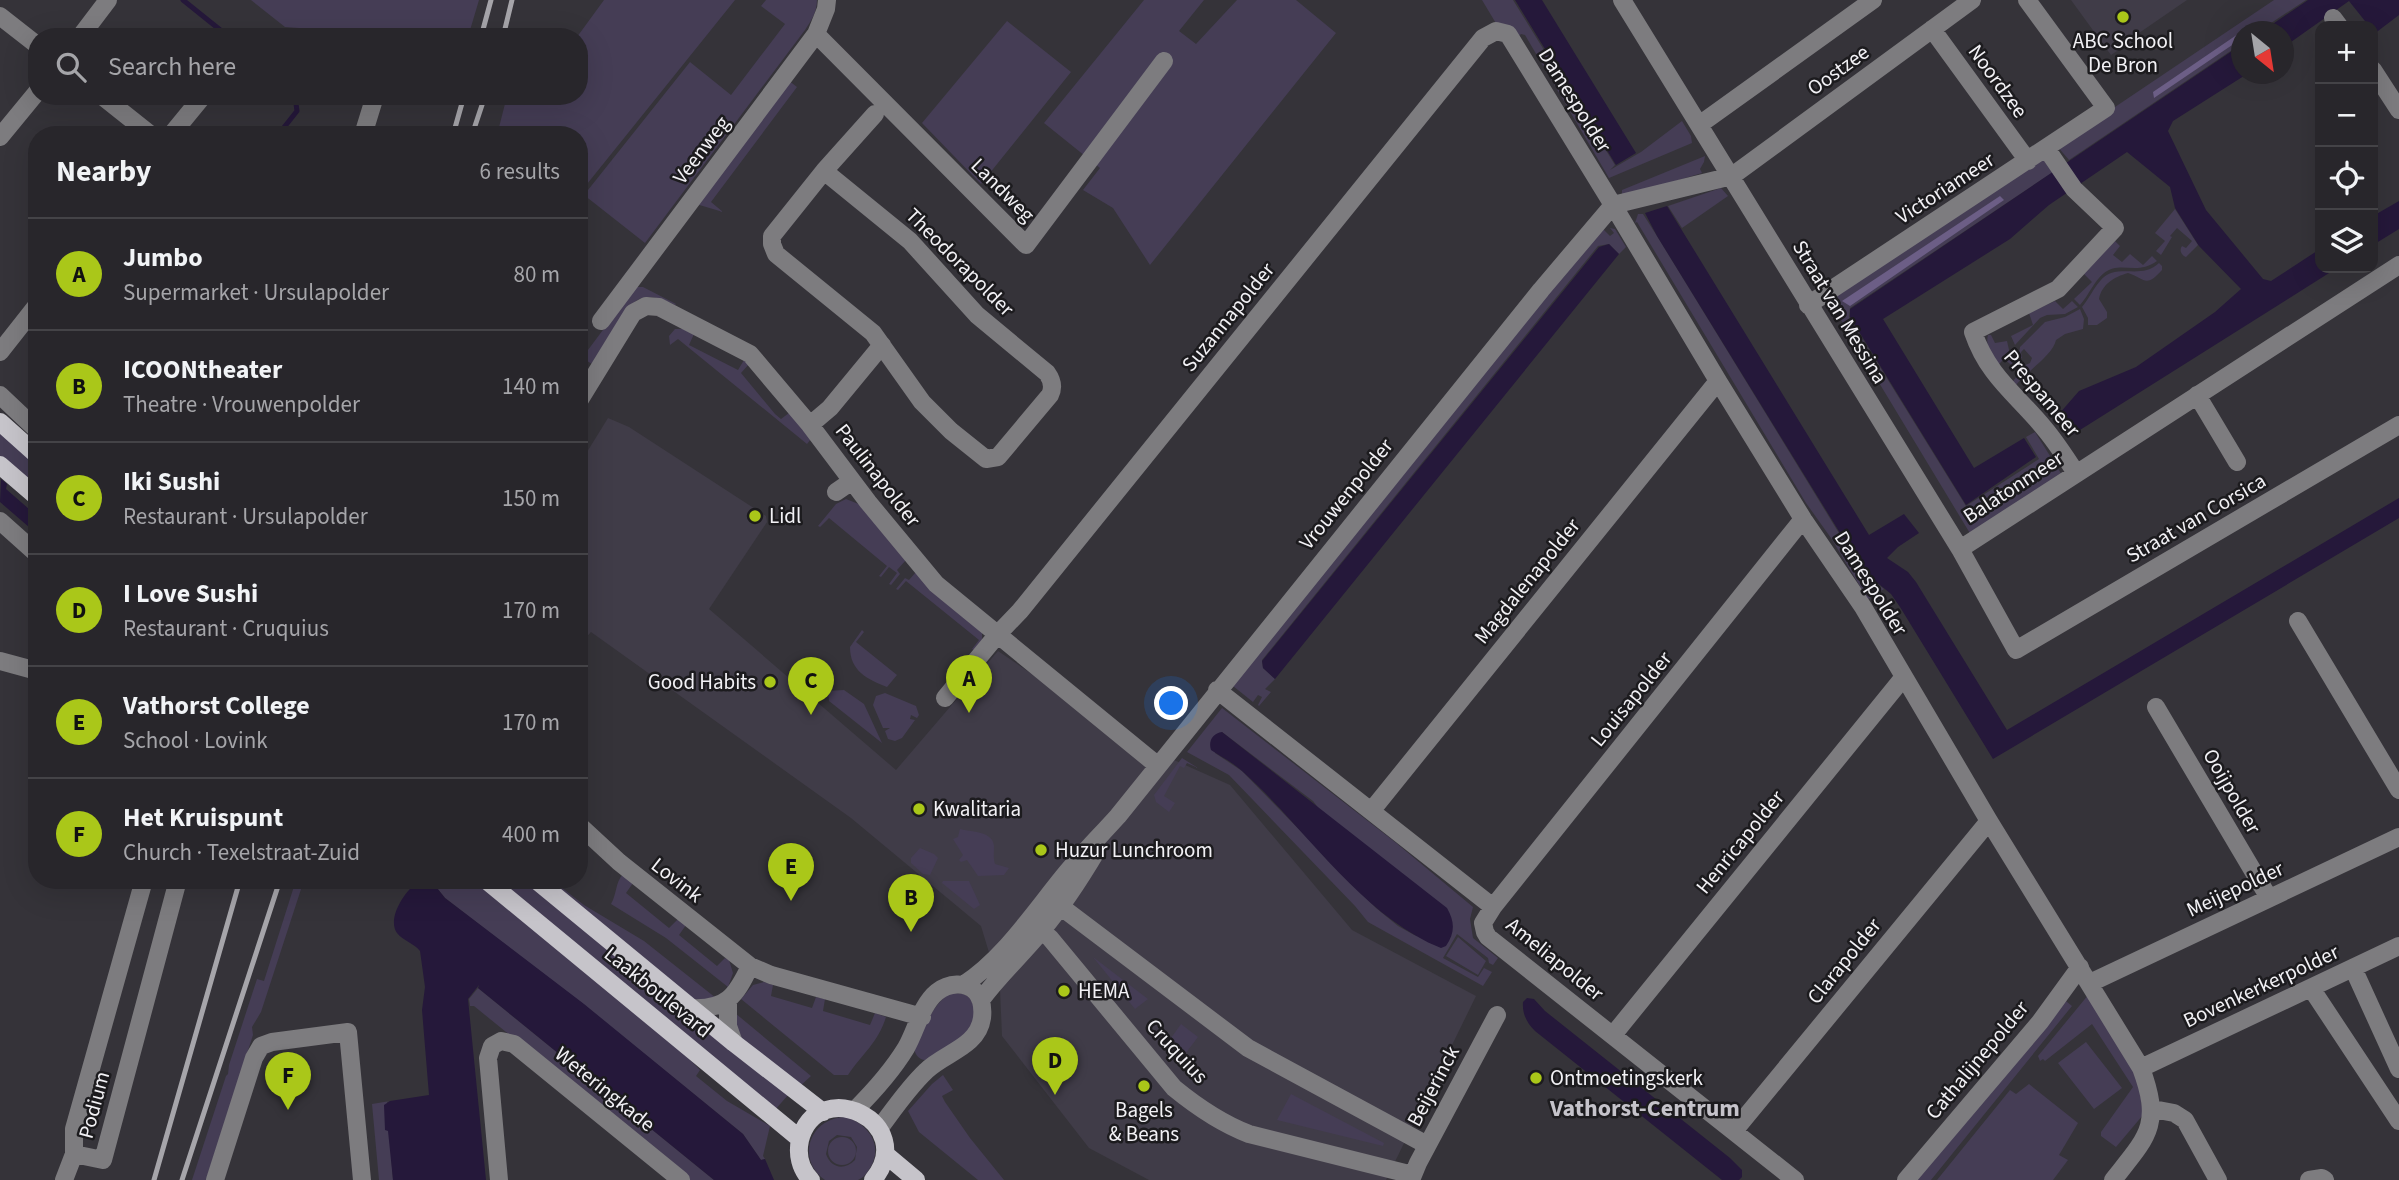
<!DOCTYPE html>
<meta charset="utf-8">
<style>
:root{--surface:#28262b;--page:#343237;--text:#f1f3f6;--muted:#a5a5a9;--line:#444347;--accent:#aac719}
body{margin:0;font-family:"Source Sans 3",sans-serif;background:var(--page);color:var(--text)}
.controls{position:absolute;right:21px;top:21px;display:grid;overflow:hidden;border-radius:14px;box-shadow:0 7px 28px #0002}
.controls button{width:63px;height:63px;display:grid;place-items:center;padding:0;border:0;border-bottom:2px solid var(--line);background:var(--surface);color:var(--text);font:35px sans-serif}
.compass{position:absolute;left:2231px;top:21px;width:63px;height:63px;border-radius:50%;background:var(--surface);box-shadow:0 7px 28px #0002;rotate:150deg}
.you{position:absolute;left:1172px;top:704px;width:24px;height:24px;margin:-18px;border:5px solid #fff;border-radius:50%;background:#1a73e8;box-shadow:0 0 0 10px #1a73e833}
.badge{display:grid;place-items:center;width:46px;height:46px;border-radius:50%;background:var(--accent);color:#111;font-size:23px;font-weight:700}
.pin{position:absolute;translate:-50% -58px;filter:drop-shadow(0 2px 4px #0008)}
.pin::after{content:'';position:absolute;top:37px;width:24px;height:21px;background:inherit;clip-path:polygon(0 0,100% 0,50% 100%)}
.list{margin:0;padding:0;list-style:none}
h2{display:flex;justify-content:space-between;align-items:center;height:91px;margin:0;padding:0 28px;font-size:30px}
h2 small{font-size:23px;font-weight:400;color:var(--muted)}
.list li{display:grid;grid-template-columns:46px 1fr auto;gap:21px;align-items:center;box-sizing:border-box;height:112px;padding:0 28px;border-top:2px solid var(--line)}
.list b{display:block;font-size:26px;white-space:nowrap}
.list p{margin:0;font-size:23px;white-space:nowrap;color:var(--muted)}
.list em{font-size:23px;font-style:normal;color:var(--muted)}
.icon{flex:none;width:38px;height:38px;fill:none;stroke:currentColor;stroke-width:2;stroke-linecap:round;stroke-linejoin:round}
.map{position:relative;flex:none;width:2399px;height:1180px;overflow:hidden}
.search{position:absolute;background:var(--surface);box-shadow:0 7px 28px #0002;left:28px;top:28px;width:560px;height:77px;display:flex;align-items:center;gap:18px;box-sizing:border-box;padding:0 24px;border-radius:28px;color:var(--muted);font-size:26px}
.panel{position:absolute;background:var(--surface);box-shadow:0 7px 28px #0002;left:28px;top:126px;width:560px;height:763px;border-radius:28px}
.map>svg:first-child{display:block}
.built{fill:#403c48}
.green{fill:#453d55;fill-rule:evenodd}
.forest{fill:#6c5e86}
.water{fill:#25183a}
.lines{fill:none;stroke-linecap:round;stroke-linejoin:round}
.stream{stroke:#25183a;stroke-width:5}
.minor{stroke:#7d7c7f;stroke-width:18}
.major{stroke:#c6c4ca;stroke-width:18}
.rail{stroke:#a6a5aa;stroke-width:5}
.poi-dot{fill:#aac719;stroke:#1c1b1e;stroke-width:2.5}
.labels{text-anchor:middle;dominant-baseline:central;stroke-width:5;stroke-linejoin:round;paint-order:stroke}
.poi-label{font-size:21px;fill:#f2f1f5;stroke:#1c1b1e;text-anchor:start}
.street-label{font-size:21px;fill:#f2f1f5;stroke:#1c1b1e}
.quarter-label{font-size:24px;font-weight:bold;fill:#c5c3ca;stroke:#1c1b1e}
</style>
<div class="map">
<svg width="2399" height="1180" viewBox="0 0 2399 1180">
<rect width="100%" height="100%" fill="#353339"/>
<path class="built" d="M2071,0H2187L2139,33L2140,36L2111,55Z
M608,418L629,427L766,516L767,522L709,609L896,770L998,651L1129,740L1230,785L1352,930L1476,996L1386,1180H1149L1089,1148L1002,1036L1000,989L981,926L851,818L591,632L579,645V465Z"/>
<path class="green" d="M251,0H479L468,37H375L367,33L285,27Z
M604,0H735L579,194V135H497L507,96H579V37H577Z
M766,0H817C817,12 811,21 805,30L645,243L584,195L690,62L731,95L785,24L761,6Z
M1144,0H1204L1179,31L1196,44L1237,0H1296L1336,33L1150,265L1113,208L1083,190L1100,168L1044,123Z
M1482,0H1513L1615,165L1610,170L1641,152L1682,121L1691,136L1692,143L1609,178L1525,35L1521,34L1517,38L1497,25Z
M2274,0H2306L2259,31L2242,32L2241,44L2069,160L2057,146Z
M1007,21L1071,72L981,184L922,123Z
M788,80L797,87L711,202L723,212L696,204Z
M1705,156L1704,162L1700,169L1702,173L1626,196L1622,194V190Z
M2043,157L2053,172L1850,308L1849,317L1966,506L2039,459L2026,437L2035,432L2062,475L1971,535L1829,300Z
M1721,188L1728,196L1682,228L1668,206Z
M2175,209L2198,245L2186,257C2181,255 2179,250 2182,246L2186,248L2192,241L2177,228L2170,236L2172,237L2161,255L2156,251L2165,241L2155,233Z
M1638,214H1643L1657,236L1864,574L1884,589L1864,602V593L1831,538L1806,503L1637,222L1635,223Z
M1602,228L1610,236L1614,233L1610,228L1615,229L1626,247L1619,254L1609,244L1598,246L1262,660L1263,668L1275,679L1265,689L1271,692L1259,706L1258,705L1262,697L1258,695L1253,702L1233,686L1234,679Z
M2115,241L2120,246L2113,255L2122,262L2130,254L2143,265L2152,256L2157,261C2136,276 2121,260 2104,273C2094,281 2089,295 2080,305L2074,299L2092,282L2083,273Z
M2159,263L2162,266V270C2145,289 2145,278 2128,273C2114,277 2102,284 2099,299L2107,312V318L2097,325H2088V318L2082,307C2091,297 2098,277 2111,273C2128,268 2144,277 2159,263Z
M635,287H643L676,304L675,305C644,290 634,296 616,325C608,338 600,351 592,364L582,358Z
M2055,301L2063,309L2072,301L2078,307L2065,314L2047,315L2040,318L2015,345L2011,336L2033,325L2029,313Z
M2080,309L2084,319L2083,329L2065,334L2056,340C2053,355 2027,371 2016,385L2011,384L2020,372L2004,359L1998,365C1992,355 1985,346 1988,335H1991L1995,343L2007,341L2012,363L2023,366L2030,363L2032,358L2024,349L2021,352L2022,358H2018L2020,347L2045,322L2065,317Z
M675,329H683L694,334L689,345L738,370L744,360L749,364L741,373L775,414L781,419L789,413L811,439L807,444L678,339L670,345L669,336Z
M0,429L37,461V489L0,457Z
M846,499L861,505L906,560L897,570L900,574L891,585L889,584L897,573L889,567L881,577L879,576L887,566L829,518L820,527L818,526L836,504Z
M916,572L982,632V641L974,650L972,649L979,640L906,581L898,590L896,589L905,578L909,580Z
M862,630L864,632L856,642L897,675L887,687C867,679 850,671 850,647Z
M844,690L864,704L882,743L829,701L828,691Z
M885,693L916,706L919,715L917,718L911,715L910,719L915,720L902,738L895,741L888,739L885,731L890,728H883L873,705L876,696Z
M1222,708L1395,842L1473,907L1470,919L1473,938L1498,958L1493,965L1489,963L1488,958L1457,934L1443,958L1478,977L1484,968L1492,972L1483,986L1368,922L1355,906L1229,775L1187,752ZM1222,732L1313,801L1416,936L1398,926L1376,908L1242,771L1215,753Z
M1182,758L1198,768L1187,763L1184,768L1180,766L1164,796L1175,803L1169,812L1156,802L1154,795Z
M960,829C971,832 993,831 994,846C994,852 993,858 995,864L1009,868L1004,875L978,876L967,860L961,862L959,860L963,855L953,839L958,837Z
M920,848L934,854L938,858L930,875L923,874L911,863V858Z
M623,874L633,883L626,893L669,928L678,919L686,925L679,935L717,966L725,958L729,960L733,973L728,987L666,938L611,904C617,894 615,883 623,874Z
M296,880H304L261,1012L252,1027L253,1035L206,1180H192L226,1076L228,1074L229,1065L257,979L264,981Z
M438,880H475L662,1031L700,1070L696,1076L727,1101L770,1126L763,1156L765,1159L761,1160L743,1134L583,1004L445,898L437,888Z
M509,880H529L789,1094L774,1111L508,892L512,884Z
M542,880H552L584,905L644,941L716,998L702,1001L692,998Z
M943,881H969L980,905L974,909L942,883Z
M1458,937L1486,961L1478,975L1446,956Z
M1093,957L1148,999L1135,1009Z
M764,982L773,985L771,996L812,1008L816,997L825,999L823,1011L870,1025L875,1013L886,1017C878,1043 862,1054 848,1075H834L741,999L753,985Z
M478,988L714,1180H688L474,1006H470L469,999Z
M950,993C961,993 969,993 973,1004C983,1031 946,1048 929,1060C921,1061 916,1057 914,1049C924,1029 931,1006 950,993Z
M2089,994L2138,1073L2143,1115L2116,1147L2101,1136V1132L2133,1087L2092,1024L2045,1061L2043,1059L2040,1061L2038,1056Z
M2061,997L2072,1006L1931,1180H1913Z
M735,1013L811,1076L799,1087L750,1048L738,1034Z
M1181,1024L1198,1037L1179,1062L1166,1045Z
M2086,1042L2122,1088L2094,1109L2058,1063Z
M943,1075L953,1090L942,1096L945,1102L970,1138L1004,1180H978L919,1132L908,1111L932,1084Z
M2029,1084L2078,1123L2059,1155L2068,1160L2053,1180H1937L2010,1090L2016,1094Z
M1291,1094L1384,1143L1383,1146L1277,1120Z
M390,1101L387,1102L393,1180H379L372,1104Z
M846,1117C868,1124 884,1145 870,1168C867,1173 863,1178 858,1180C849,1180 834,1180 825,1180C795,1159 810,1117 846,1117ZM837,1135L851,1137L857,1147L855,1160C844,1171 831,1168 826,1154L829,1141Z
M828 1151a14 14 0 1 1 28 0a14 14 0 1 1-28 0Z"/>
<path class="forest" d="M2241,32V39L2154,98L2153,92Z
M2000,196L2004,200L1850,306L1842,301Z"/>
<path class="water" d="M1515,0H1542L1636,153L1616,165Z
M2308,0H2399V15L2374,34L2373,26H2369L2349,1L2284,47V32H2261Z
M2241,45L2242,74H2247L2173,121L2168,131L2206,210L2263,279L2271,281L2320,249V268H2337L2072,435L2059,414L2079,391L2136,367L2215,312L2241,289L2199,246L2175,208L2170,187L2127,152L2049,205L2010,239L1883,319L1974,468L2024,438L2036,457L1966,505L1850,317V309Z
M2399,201V229L2373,245V216Z
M1667,206L1869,535L1904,514L1919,533L1898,547L1887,558L1908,572L1916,582L2007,730L2399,498V518L1993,759L1900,607L1891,594L1864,572L1657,236L1645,213Z
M1609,244L1619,254L1275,679L1263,668L1262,661L1599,247Z
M1,479L7,484L6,489L37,516V534L0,502Z
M1222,732L1447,908C1455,922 1455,933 1446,946L1441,948C1360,915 1306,828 1242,771C1232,762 1221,757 1211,750C1208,741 1213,733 1222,732Z
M421,880H438L437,888L445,898L584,1004L743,1134L761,1160L765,1159L774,1180H714L478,988L479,985L468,999L486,1180H393L388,1131L385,1130L384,1105L390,1101L429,1095L422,1010L425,987L420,951C414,943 403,941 397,933C386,918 407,887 421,880Z
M1527,998L1534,999L1545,1011L1730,1158L1742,1170V1177L1739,1180H1722L1535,1031C1527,1023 1522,1014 1523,1002Z"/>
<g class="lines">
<path class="stream" d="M183,0L229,37
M278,135L297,111L295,96"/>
<path class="minor" d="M1622,0L1960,549L2016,650L2399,425
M0,16L37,45
M2333,18L2339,26
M1932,29L2028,161
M816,34L1026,245L1164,61
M80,37L108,0
M2373,70L2399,110
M102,96L151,135
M1699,125L1873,0
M171,135L203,96
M363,135L375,96
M0,137L37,92
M2046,148L2074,189L2115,228L2058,289L1973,332C1988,376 2016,394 2044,428C2056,442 2066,458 2076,473
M824,171L910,241L977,315L1047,373C1052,380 1054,387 1050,395L998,457L986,459L951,431L922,402L873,333L776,254L772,244V236Z
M824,171L875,114
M1613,205L1732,176L1972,0
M1808,305L2106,108L2027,0
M601,321L816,34L826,9L827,0
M0,352L37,305
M0,395L37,430
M2197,395L2237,462
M579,401L633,313L646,306L659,307L750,354L810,425L868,502L936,584L1157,765
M810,425L830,408L882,345
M836,492L852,481
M0,521L37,554
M1960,549L2399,265
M2298,621L2399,790
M0,661L37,671
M1217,690L1493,907L1483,923L1485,932L1488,937L1795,1180
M945,698L998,634L1020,611L1483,38L1496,31L1508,34L1613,205L1718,381L1803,519L1863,607L1989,821L2141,1068C2162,1125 2148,1136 2113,1180
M2156,707L2269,898
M1372,810L1718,381
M579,825L619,862L750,966L771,975L922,1017
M144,880L74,1129V1154L103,1160L178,880
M1048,897L1248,1048L1427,1145
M1493,907L1803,519
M1029,920L1050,938L1174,1088C1196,1106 1223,1124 1249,1134L1413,1175
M2353,968L2399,1069
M2090,983L2399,837
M963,985C1003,959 1033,914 1063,877C1080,856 1100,836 1118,816L1541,290L1613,205
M2311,988L2399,1121
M981,1000C1000,974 1023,954 1043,929C1063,905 1080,879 1096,852
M728,1001V1026L734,1043
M691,1008C726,1010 736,996 750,966
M1613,1035L1903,678
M2141,1068L2399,946
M2153,1109L2174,1113L2185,1120L2218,1180
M855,1110C874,1091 892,1071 906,1048C916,1031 921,1005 937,992C948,983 966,981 976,992C982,999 983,1009 982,1018C978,1047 944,1053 926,1071C908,1088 894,1109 879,1129
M1734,1131L1989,821
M64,1180L74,1154
M215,1180L254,1058L261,1046L272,1042L348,1032L362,1180
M499,1180L488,1058L492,1046L501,1041L514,1044L681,1180
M1411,1180L1418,1163L1497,1015
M1906,1180L2040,1022L2080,967
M2309,1180L2322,1178L2325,1180"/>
<path class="major" d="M0,422L37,455
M0,465L37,497
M486,880L800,1139
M536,880L734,1043L823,1112
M885,1154L916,1180
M811,1180C800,1169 797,1154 800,1140C817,1074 920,1122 873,1180"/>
<path class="rail" d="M481,37L491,0
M503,37L512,0
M453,135L464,96
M472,135L485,96
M154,1180L240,880
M182,1180L280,880"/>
</g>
<g class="poi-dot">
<circle cx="2123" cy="17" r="7"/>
<circle cx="755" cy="516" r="7"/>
<circle cx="770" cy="682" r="7"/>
<circle cx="919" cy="809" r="7"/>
<circle cx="1041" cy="850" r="7"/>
<circle cx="1064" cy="991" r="7"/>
<circle cx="1536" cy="1078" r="7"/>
<circle cx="1144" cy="1086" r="7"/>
</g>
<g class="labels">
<g class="poi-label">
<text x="2123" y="41" text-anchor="middle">ABC School<tspan x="2123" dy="24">De Bron</tspan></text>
<text x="769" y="516">Lidl</text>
<text x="756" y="682" text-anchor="end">Good Habits</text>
<text x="933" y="809">Kwalitaria</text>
<text x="1055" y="850">Huzur Lunchroom</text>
<text x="1078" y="991">HEMA</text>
<text x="1550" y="1078">Ontmoetingskerk</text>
<text x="1144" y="1110" text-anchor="middle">Bagels<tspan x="1144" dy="24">&amp; Beans</tspan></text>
</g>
<g class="street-label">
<text transform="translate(1838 70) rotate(-36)">Oostzee</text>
<text transform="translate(1998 81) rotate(54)">Noordzee</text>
<text transform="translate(1575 100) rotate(58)">Damespolder</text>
<text transform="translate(701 150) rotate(-53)">Veenweg</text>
<text transform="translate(1945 188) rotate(-33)">Victoriameer</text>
<text transform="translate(1003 190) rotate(45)">Landweg</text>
<text transform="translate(960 262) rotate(45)">Theodorapolder</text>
<text transform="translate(1840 312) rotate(59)">Straat van Messina</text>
<text transform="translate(1228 317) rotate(-51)">Suzannapolder</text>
<text transform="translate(2042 393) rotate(50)">Prespameer</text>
<text transform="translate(878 475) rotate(52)">Paulinapolder</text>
<text transform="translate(2013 487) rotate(-33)">Balatonmeer</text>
<text transform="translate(1346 494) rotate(-51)">Vrouwenpolder</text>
<text transform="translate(2196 518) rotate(-30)">Straat van Corsica</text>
<text transform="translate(1527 581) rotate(-51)">Magdalenapolder</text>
<text transform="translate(1871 583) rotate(58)">Damespolder</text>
<text transform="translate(1631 699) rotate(-51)">Louisapolder</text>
<text transform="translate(2232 791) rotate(60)">Ooijpolder</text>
<text transform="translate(1740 842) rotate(-51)">Henricapolder</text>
<text transform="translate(677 880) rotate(38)">Lovink</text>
<text transform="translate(2235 889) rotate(-25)">Meijepolder</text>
<text transform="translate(1555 959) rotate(39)">Ameliapolder</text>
<text transform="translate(1844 961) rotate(-51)">Clarapolder</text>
<text transform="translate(2261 986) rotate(-25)">Bovenkerkerpolder</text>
<text transform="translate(658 992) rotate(39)">Laakboulevard</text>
<text transform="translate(1177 1051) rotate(47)">Cruquius</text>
<text transform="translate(1977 1060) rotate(-50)">Cathalijnepolder</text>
<text transform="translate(1433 1086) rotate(-62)">Beijerinck</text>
<text transform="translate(605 1089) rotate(39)">Weteringkade</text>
<text transform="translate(94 1105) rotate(-75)">Podium</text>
</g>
<g class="quarter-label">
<text x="1645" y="1108">Vathorst-Centrum</text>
</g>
</g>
</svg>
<div class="controls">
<button>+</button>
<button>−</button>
<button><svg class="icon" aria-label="locate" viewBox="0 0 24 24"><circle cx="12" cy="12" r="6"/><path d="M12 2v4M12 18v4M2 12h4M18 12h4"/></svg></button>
<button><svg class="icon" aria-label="layers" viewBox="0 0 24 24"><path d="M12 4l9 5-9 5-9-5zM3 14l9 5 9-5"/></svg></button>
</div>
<svg class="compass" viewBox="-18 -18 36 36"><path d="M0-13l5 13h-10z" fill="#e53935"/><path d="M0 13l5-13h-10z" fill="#a5a5a9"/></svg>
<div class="you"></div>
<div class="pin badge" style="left:969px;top:713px">A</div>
<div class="pin badge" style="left:911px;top:932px">B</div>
<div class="pin badge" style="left:811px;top:715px">C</div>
<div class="pin badge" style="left:1055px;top:1095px">D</div>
<div class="pin badge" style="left:791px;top:901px">E</div>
<div class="pin badge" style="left:288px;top:1110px">F</div>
<div class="search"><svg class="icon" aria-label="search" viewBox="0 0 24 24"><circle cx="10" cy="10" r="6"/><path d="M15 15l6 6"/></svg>Search here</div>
<section class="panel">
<h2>Nearby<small>6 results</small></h2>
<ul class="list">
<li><span class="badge">A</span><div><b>Jumbo</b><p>Supermarket · Ursulapolder</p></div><em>80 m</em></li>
<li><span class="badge">B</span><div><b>ICOONtheater</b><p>Theatre · Vrouwenpolder</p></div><em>140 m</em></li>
<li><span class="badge">C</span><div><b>Iki Sushi</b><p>Restaurant · Ursulapolder</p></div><em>150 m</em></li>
<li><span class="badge">D</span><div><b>I Love Sushi</b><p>Restaurant · Cruquius</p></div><em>170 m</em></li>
<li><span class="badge">E</span><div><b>Vathorst College</b><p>School · Lovink</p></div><em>170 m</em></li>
<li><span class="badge">F</span><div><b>Het Kruispunt</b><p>Church · Texelstraat-Zuid</p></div><em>400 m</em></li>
</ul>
</section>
</div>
